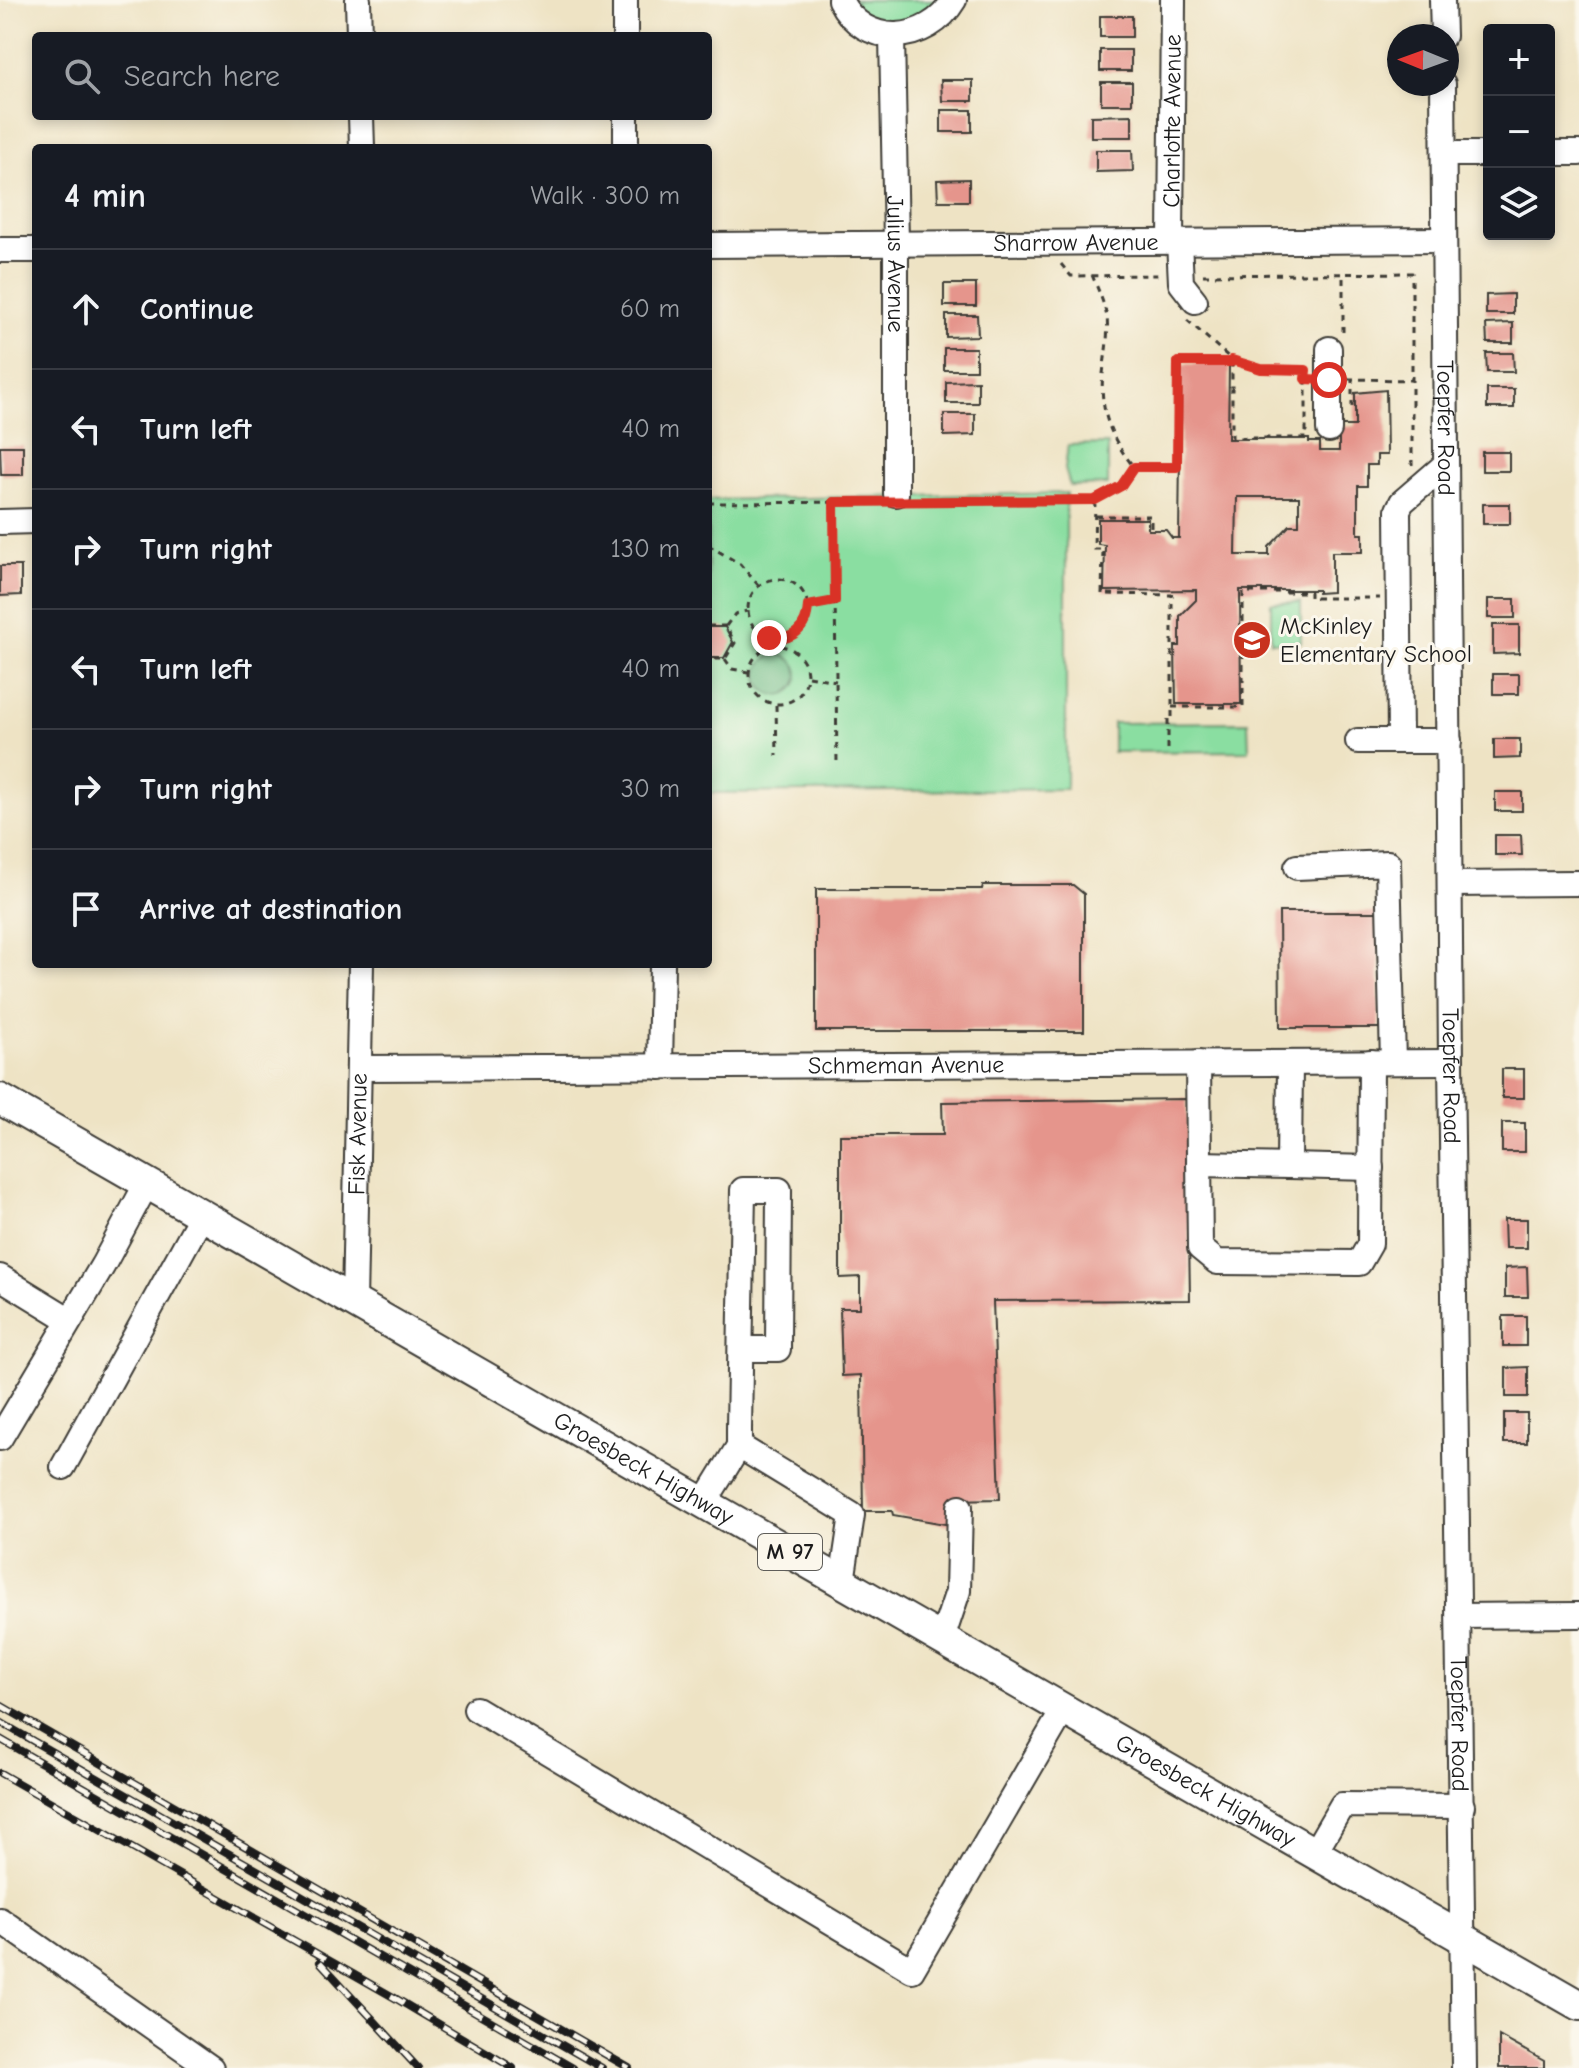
<!DOCTYPE html>
<meta charset="utf-8">
<style>
:root{--surface:#171b24;--page:#20242c;--text:#f1f3f6;--muted:#9ea1a6;--line:#363941}
body{margin:0;font-family:"Comic Neue",sans-serif;background:var(--page);color:var(--text)}
.controls{position:absolute;right:24px;top:24px;display:grid;overflow:hidden;border-radius:8px;box-shadow:0 4px 12px #0003}
.controls button{width:72px;height:72px;display:grid;place-items:center;padding:0;border:0;border-bottom:2px solid var(--line);background:var(--surface);color:var(--text);font:40px sans-serif}
.compass{position:absolute;left:1387px;top:24px;width:72px;height:72px;border-radius:50%;background:var(--surface);box-shadow:0 4px 12px #0003;rotate:271deg}
.stop{position:absolute;width:24px;height:24px;margin:-18px;border:6px solid #d93025;border-radius:50%;background:#fff}
.stop.end{background:#d93025;border-color:#fff;box-shadow:0 2px 8px #0008}
.list{margin:0;padding:0;list-style:none}
h2{display:flex;justify-content:space-between;align-items:center;height:104px;margin:0;padding:0 32px;font-size:34px}
h2 small{font-size:26px;font-weight:400;color:var(--muted)}
.list li{display:grid;grid-template-columns:52px 1fr auto;gap:24px;align-items:center;box-sizing:border-box;height:120px;padding:0 32px;border-top:2px solid var(--line)}
.list b{display:block;font-size:30px;white-space:nowrap}
.list em{font-size:26px;font-style:normal;color:var(--muted)}
.icon{flex:none;width:44px;height:44px;fill:none;stroke:currentColor;stroke-width:2;stroke-linecap:round;stroke-linejoin:round}
.map{position:relative;flex:none;width:1579px;height:2068px;overflow:hidden}
.search{position:absolute;background:var(--surface);box-shadow:0 4px 12px #0003;left:32px;top:32px;width:680px;height:88px;display:flex;align-items:center;gap:20px;box-sizing:border-box;padding:0 28px;border-radius:8px;color:var(--muted);font-size:30px}
.panel{position:absolute;background:var(--surface);box-shadow:0 4px 12px #0003;left:32px;top:144px;width:680px;height:824px;border-radius:8px}
.map>svg:first-child{display:block}
.green{fill:#8adea1;stroke:#537d5e;stroke-width:2}
.forest{fill:#6fbd87;stroke:#466c52;stroke-width:2}
.building{fill:#e5958c;fill-rule:evenodd}
.lines{fill:none;stroke-linecap:round;stroke-linejoin:round}
.minor-casing{stroke:#3c3a35;stroke-width:28}
.major-casing{stroke:#3c3a35;stroke-width:34}
.path{stroke:#3c3a35;stroke-width:3;stroke-dasharray:6 6;stroke-linecap:butt}
.minor{stroke:#fff;stroke-width:24}
.major{stroke:#fff;stroke-width:30}
.rail-casing{stroke:#1c1c1c;stroke-width:8}
.rail{stroke:#fbf7ec;stroke-width:5;stroke-dasharray:15;stroke-linecap:butt}
.route{stroke:#d93025;stroke-width:10}
.labels{text-anchor:middle;dominant-baseline:central;stroke-width:6;stroke-linejoin:round;paint-order:stroke}
.shield{fill:#fbf7ec;stroke:#5f5e5a;stroke-width:2}
.shield-label{font-size:22px;font-weight:bold;fill:#1c1c1c}
.street-label{font-size:24px;fill:#1c1c1c;stroke:#fbf7ec}
.poi-label{font-size:24px;fill:#1c1c1c;stroke:#fbf7ec;text-anchor:start}
</style>
<div class="map">
<svg width="1579" height="2068" viewBox="0 0 1579 2068">
<rect width="100%" height="100%" fill="#fbf7ec"/>
<filter id="ink" filterUnits="userSpaceOnUse"><feTurbulence type="fractalNoise" baseFrequency=".0125" numOctaves="2"/><feDisplacementMap in="SourceGraphic" scale="16" xChannelSelector="R" yChannelSelector="G"/><feConvolveMatrix kernelMatrix="1 2 1 2 8 2 1 2 1" color-interpolation-filters="sRGB"/></filter>
<filter id="wash" filterUnits="userSpaceOnUse"><feTurbulence type="fractalNoise" baseFrequency=".006" numOctaves="4" result="noise"/><feDisplacementMap in="SourceGraphic" scale="32" xChannelSelector="R" yChannelSelector="G"/><feGaussianBlur stdDeviation="1.8" result="paint"/><feColorMatrix in="noise" values="0 0 0 0 0 0 0 0 0 0 0 0 0 0 0 0 0 1.4 0 .05"/><feComposite in="paint" operator="in"/></filter>
<g filter="url(#wash)">
<rect width="100%" height="100%" fill="#eee3c4"/>
<path class="green" d="M850,0H941L936,8L905,26L870,20Z
M1108,444V485L1070,486L1065,469L1068,445Z
M1066,493V789L708,793V500Z
M1301,602V642H1271V603Z
M1248,722L1249,751L1113,752V723Z"/>
<path class="forest" d="M758 675a20 20 0 1 1 40 0a20 20 0 1 1-40 0Z"/>
<g id="blocks">
<path class="building" d="M1100,16H1132V37H1100Z
M1100,50H1131V71H1100Z
M941,80H973V101H942Z
M1101,82H1132V104H1101Z
M941,110H972V132H941Z
M1132,115V137H1091V116Z
M1096,150H1132L1133,171L1096,172Z
M969,179V201H938L937,180Z
M944,284H976V306H944Z
M1513,294V314H1486V295Z
M946,315H977L978,336L946,337Z
M1513,323V343H1487L1486,324Z
M944,348H976V370H944Z
M1486,353H1513L1514,372H1487Z
M1181,364H1229L1228,439H1309V442H1320V451H1339V426H1355V393L1386,390L1387,455H1377V465H1367V486H1358V534H1363V552H1332V592L1318,593V590H1240L1241,704H1176L1175,646H1180V616L1196,600V590L1104,591L1105,545L1098,544V519H1148V530H1166L1172,538H1179ZM1237,497H1299V525H1290L1269,547V555H1236Z
M978,381V403H946V382Z
M1487,389H1514V408H1487Z
M944,414H975V435L944,436Z
M0,446H23V475H1Z
M1482,452H1509V471H1482Z
M1483,504H1510V524H1483Z
M0,566H21V595L0,596Z
M1488,599H1515V618H1488Z
M1493,625H1519V653L1493,654Z
M708,627H725L733,642L724,658H708Z
M1493,674H1519V694H1493Z
M1494,739H1520V758L1494,759Z
M1495,792H1522V811H1495Z
M1495,835H1521L1522,855H1495Z
M983,885H1073L1084,894V1031H816V889H982Z
M1279,912H1379V1028H1280Z
M1502,1069H1524V1098H1502Z
M1187,1099L1190,1300L993,1301L1000,1499L952,1500L951,1525L893,1515L892,1511H863L861,1375L842,1376L840,1308H860V1277L840,1278V1135H943L942,1102Z
M1502,1123H1525V1152H1502Z
M1504,1219H1527V1248H1505Z
M1527,1267L1528,1297H1505V1268Z
M1503,1316H1526V1346H1503Z
M1528,1367V1397H1506V1368Z
M1504,1413H1527V1443H1504Z
M1499,2036L1544,2061V2068H1499Z"/>
</g>
</g>
<g filter="url(#ink)">
<use href="#blocks" fill-opacity="0" stroke="#3c3a35" stroke-width="2"/>
<g class="lines">
<g class="minor-casing">
<g id="minor">
<path d="M358,0L359,36"/>
<path d="M625,0V36"/>
<path d="M840,0C864,49 928,44 954,0"/>
<path d="M1442,0L1443,36"/>
<path id="s1" d="M892,36L896,243V494"/>
<path id="s2" d="M1443,84L1451,1062L1464,2068"/>
<path d="M361,116L362,148"/>
<path d="M626,116V148"/>
<path d="M1549,153H1579"/>
<path d="M1444,154H1489"/>
<path id="s3" d="M1171,241L1173,0"/>
<path d="M1179,241L1181,283L1195,301"/>
<path id="s4" d="M708,245L1444,240"/>
<path d="M0,250H36"/>
<path d="M1329,430V349"/>
<path d="M0,522L36,521"/>
<path d="M1358,741H1449"/>
<path d="M1400,741L1398,510L1402,502L1446,464"/>
<path d="M1297,867L1388,863L1393,1062"/>
<path d="M1450,884L1579,883"/>
<path d="M1198,1063L1200,1248L1217,1262L1359,1263L1370,1244L1371,1062"/>
<path d="M660,1067L662,964"/>
<path id="s5" d="M360,1068L1451,1062"/>
<path d="M1199,1164L1289,1166L1290,1063"/>
<path d="M1289,1166L1371,1168"/>
<path d="M0,1277L70,1320"/>
<path id="s6" d="M354,1302L361,964"/>
<path d="M0,1438L103,1265L147,1183"/>
<path d="M739,1446V1429L743,1190H779L778,1349H741"/>
<path d="M63,1467L202,1215"/>
<path d="M704,1503L739,1446L852,1515L842,1582"/>
<path d="M1459,1616L1579,1615"/>
<path d="M942,1639L958,1591L960,1507"/>
<path d="M476,1709L912,1970L1064,1709"/>
<path d="M1314,1853L1342,1805L1462,1806"/>
<path d="M0,1920L211,2068"/>
</g>
</g>
<g class="major-casing">
<g id="major">
<path id="s7" d="M0,1099L1579,2005"/>
</g>
</g>
<path class="path" d="M1061,264L1071,276L1159,275
M1092,275C1098,289 1104,303 1107,317C1109,337 1105,355 1103,374C1099,409 1111,440 1134,467H1177L1178,362H1232
M1203,275L1412,273V465
M1187,320L1232,360
M1343,332V273
M1232,360L1261,369L1306,370V438H1232Z
M1348,379L1412,380
M1352,407V379
M1095,500L1121,486L1133,467
M916,502L1095,500L1094,549H1103L1102,594L1172,595V717H1168V749
M708,503L876,502
M834,503L837,764
M1096,516H1151V527H1157
M708,545L740,564L759,586
M748 609a30 30 0 1 1 60 0a30 30 0 1 1-60 0Z
M808,606L835,601
M708,626H726L735,643L725,659H708
M726,626L735,614L747,611
M749 675a29 29 0 1 1 58 0a29 29 0 1 1-58 0Z
M725,659L732,669L748,672
M808,676L836,681
M776,705L777,756
M1172,707H1243V592H1310V598H1380"/>
<use href="#minor" class="minor"/>
<use href="#major" class="major"/>
<g class="rail-casing">
<path id="rail" d="M0,1705L629,2068
M0,1722L602,2068
M0,1739L573,2068
M0,1773L395,1998L513,2068
M320,1962L418,2068"/>
</g>
<use href="#rail" class="rail"/>
</g>
</g>
<g class="lines" filter="url(#ink)">
<path class="route" d="M769,638C792,642 807,629 808,606L835,601L834,502L1095,500L1121,486L1134,467H1177L1178,362H1232V360L1261,369L1306,370L1305,379L1329,380"/>
</g>
<defs>
<g id="school-disc" transform="scale(2)"><circle r="9.5" fill="#c8321e" stroke="#fbf7ec"/><path d="M0-5L7-2L0 1L-7-2ZM-4 1L0 2.5L4 1V4Q0 6-4 4Z" fill="#fff"/></g>
</defs>
<g fill-rule="evenodd">
<use href="#school-disc" x="1252" y="640"/>
</g>
<g class="labels">
<rect class="shield" x="758" y="1534" width="64" height="36" rx="6"/>
<g class="shield-label">
<text x="790" y="1552">M 97</text>
</g>
<g class="street-label">
<text stroke="none"><textPath href="#s3" startOffset="120">Charlotte Avenue</textPath></text>
<text stroke="none"><textPath href="#s4" startOffset="368">Sharrow Avenue</textPath></text>
<text stroke="none"><textPath href="#s1" startOffset="228">Julius Avenue</textPath></text>
<text stroke="none"><textPath href="#s2" startOffset="344">Toepfer Road</textPath></text>
<text stroke="none"><textPath href="#s5" startOffset="546">Schmeman Avenue</textPath></text>
<text stroke="none"><textPath href="#s2" startOffset="992">Toepfer Road</textPath></text>
<text stroke="none"><textPath href="#s6" startOffset="168">Fisk Avenue</textPath></text>
<text stroke="none"><textPath href="#s7" startOffset="742">Groesbeck Highway</textPath></text>
<text stroke="none"><textPath href="#s2" startOffset="1640">Toepfer Road</textPath></text>
<text stroke="none"><textPath href="#s7" startOffset="1390">Groesbeck Highway</textPath></text>
</g>
<g class="poi-label">
<text x="1280" y="626">McKinley<tspan x="1280" dy="28">Elementary School</tspan></text>
</g>
</g>
</svg>
<div class="controls">
<button>+</button>
<button>−</button>
<button><svg class="icon" aria-label="layers" viewBox="0 0 24 24"><path d="M12 4l9 5-9 5-9-5zM3 14l9 5 9-5"/></svg></button>
</div>
<svg class="compass" viewBox="-18 -18 36 36"><path d="M0-13l5 13h-10z" fill="#e53935"/><path d="M0 13l5-13h-10z" fill="#9ea1a6"/></svg>
<div class="stop" style="left:1329px;top:380px"></div>
<div class="stop end" style="left:769px;top:638px"></div>
<div class="search"><svg class="icon" aria-label="search" viewBox="0 0 24 24"><circle cx="10" cy="10" r="6"/><path d="M15 15l6 6"/></svg>Search here</div>
<section class="panel">
<h2>4 min<small>Walk · 300 m</small></h2>
<ul class="list">
<li><svg class="icon" aria-label="ahead" viewBox="0 0 24 24"><path d="M12 20V5M6 11l6-6 6 6"/></svg><div><b>Continue</b></div><em>60 m</em></li>
<li><svg class="icon" aria-label="left" viewBox="0 0 24 24"><path d="M17 20v-9H6M10 6l-5 5 5 5"/></svg><div><b>Turn left</b></div><em>40 m</em></li>
<li><svg class="icon" aria-label="right" viewBox="0 0 24 24"><path d="M7 20v-9h11M14 6l5 5-5 5"/></svg><div><b>Turn right</b></div><em>130 m</em></li>
<li><svg class="icon" aria-label="left" viewBox="0 0 24 24"><path d="M17 20v-9H6M10 6l-5 5 5 5"/></svg><div><b>Turn left</b></div><em>40 m</em></li>
<li><svg class="icon" aria-label="right" viewBox="0 0 24 24"><path d="M7 20v-9h11M14 6l5 5-5 5"/></svg><div><b>Turn right</b></div><em>30 m</em></li>
<li><svg class="icon" aria-label="arrive" viewBox="0 0 24 24"><path d="M6 21V4h12l-3 4 3 4H6"/></svg><div><b>Arrive at destination</b></div></li>
</ul>
</section>
</div>
